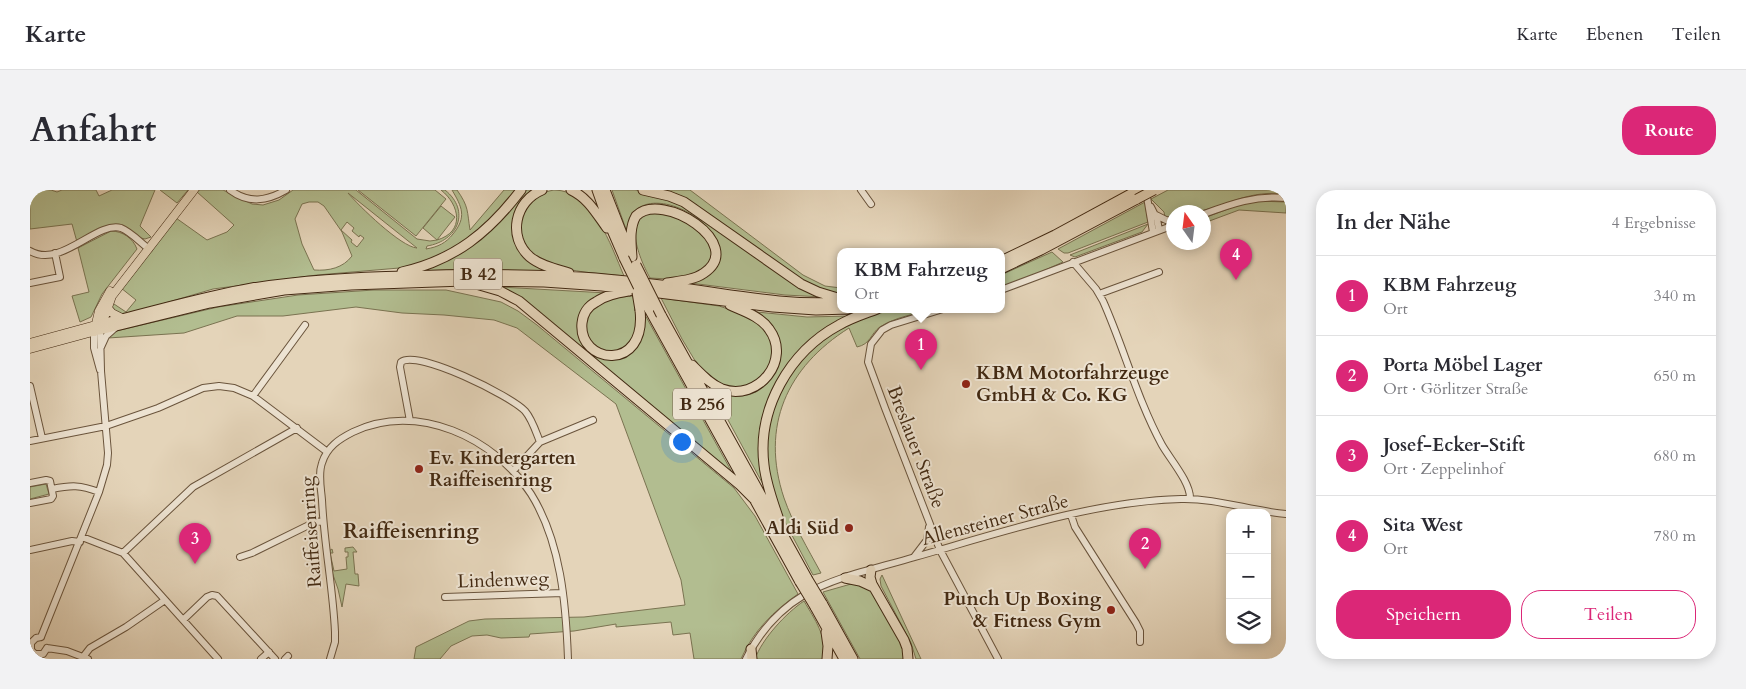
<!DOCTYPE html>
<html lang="de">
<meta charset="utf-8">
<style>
:root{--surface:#fff;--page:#f2f2f3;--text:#2b2b33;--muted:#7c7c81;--line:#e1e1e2;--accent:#db2777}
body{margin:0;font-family:Cardo,serif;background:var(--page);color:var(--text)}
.controls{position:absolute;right:15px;bottom:15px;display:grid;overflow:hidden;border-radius:10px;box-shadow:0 2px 12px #0003}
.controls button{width:45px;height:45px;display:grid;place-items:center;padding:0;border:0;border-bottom:1px solid var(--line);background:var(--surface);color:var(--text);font:25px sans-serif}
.compass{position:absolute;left:1136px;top:15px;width:45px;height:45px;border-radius:50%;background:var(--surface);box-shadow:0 2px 12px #0003;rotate:346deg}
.you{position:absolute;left:651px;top:251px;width:18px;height:18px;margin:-12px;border:4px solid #fff;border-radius:50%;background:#1a73e8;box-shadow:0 0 0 8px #1a73e833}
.badge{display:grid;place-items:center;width:32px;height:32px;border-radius:50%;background:var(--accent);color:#fff;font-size:16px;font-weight:700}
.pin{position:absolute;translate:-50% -41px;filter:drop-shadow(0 1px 2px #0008)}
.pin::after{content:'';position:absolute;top:26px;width:18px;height:15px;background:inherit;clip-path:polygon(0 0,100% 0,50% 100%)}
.popup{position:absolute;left:807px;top:58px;width:168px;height:65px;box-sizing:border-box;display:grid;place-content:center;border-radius:10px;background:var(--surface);filter:drop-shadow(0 1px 4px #0005);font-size:16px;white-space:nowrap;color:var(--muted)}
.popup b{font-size:19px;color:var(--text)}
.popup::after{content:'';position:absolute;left:50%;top:100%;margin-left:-10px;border:10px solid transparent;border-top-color:var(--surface)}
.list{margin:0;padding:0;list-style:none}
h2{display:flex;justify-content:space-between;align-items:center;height:65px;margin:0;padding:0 20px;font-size:21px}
h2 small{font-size:16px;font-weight:400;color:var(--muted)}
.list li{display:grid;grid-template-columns:32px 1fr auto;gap:15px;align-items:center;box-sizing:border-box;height:80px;padding:0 20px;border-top:1px solid var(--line)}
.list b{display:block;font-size:19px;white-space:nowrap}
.list p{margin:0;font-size:16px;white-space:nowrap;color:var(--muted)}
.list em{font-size:16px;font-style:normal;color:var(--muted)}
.actions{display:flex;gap:10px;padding:15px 20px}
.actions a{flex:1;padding:11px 0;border:1px solid var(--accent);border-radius:20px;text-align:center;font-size:18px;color:var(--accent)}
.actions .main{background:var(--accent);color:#fff}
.icon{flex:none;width:28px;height:28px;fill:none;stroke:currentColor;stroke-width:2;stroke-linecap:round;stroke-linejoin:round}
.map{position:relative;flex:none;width:1256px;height:469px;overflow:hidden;border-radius:20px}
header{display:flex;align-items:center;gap:30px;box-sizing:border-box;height:70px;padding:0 25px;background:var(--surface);border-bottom:1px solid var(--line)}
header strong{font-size:24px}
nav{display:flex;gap:28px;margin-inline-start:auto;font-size:18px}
.intro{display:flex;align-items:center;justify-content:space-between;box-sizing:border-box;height:120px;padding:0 30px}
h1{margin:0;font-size:35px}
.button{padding:12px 22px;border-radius:20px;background:var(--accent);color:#fff;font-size:18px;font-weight:700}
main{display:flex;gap:30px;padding:0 30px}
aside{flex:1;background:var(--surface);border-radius:20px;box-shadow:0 2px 12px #0003}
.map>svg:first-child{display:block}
.green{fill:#b2bd90;stroke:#7a7351;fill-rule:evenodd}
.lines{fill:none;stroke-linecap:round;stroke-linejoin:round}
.minor-casing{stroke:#6a543c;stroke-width:8}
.major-casing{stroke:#422912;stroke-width:9}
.highway-casing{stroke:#422912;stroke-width:11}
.minor{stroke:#ede3d2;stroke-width:6}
.major{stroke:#e4d4b9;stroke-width:8}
.highway{stroke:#e4d4b9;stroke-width:9}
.highway-bridge-casing{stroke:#422912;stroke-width:11;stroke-linecap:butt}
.highway-bridge{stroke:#e4d4b9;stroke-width:9}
.poi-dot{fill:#8f2418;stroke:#ede3d2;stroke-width:2}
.labels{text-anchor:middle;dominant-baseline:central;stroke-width:4;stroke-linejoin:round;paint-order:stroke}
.shield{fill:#ede3d2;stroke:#75614c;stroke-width:1}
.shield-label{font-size:18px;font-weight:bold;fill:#422912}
.poi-label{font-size:19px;font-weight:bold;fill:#422912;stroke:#ede3d2;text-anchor:start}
.street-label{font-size:19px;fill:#422912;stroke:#ede3d2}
.quarter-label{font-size:21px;font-weight:bold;fill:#422912;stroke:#ede3d2}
</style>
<header>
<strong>Karte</strong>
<nav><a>Karte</a><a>Ebenen</a><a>Teilen</a></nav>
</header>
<div class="intro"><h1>Anfahrt</h1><a class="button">Route</a></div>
<main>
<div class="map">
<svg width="1256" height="469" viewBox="0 0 1256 469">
<rect width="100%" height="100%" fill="#e4d4b9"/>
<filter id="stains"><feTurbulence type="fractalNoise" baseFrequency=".004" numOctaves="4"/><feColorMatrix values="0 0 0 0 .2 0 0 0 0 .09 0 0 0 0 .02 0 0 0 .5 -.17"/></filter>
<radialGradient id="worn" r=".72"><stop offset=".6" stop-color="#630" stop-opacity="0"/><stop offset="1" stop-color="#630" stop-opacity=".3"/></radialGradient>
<path class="green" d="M2,0H21L27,2L32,0H66L69,6L82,0H125L110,36L121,47L115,49L111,48C77,29 78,35 47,52L42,34L0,39V1Z
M130,0H158L147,13Z
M170,0H193L222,14L233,15L249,10L263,0H326L387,49L400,51L407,50L393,38L411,16L425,27L407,50C435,42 430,15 411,0H415C441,21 428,51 397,56L396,59C408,57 416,53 423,44C437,27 432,17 422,0H427C439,17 437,21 440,40L474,0H487L459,34L414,65L381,77L287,85L183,99L91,126L83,120L81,112L96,122L106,110L91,98L146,28L177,50L197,42L204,35L167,2ZM318,3L387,58C371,57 329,16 318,3ZM279,12H288L294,16L312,42L322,66C313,78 299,81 284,80L272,54L265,29L272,14ZM317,32L324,38L322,41L329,47L330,45L334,48L327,57L321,52L322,50L311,40Z
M328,0H405L416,9L386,46Z
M495,0H504L495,7L487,54L526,82L440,79L388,81L400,77L485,13Z
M524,0C563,0 581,56 594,86C558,82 475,82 492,24C496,11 511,2 524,0Z
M582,0H605L639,7L793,107L755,105L660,93L667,90L689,61C687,31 632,0 607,19C602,25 601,34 599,41L597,42Z
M630,0H660L773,85L795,96L811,98V104L784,98L658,10L646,4Z
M1138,0H1256V4C1219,0 1201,14 1167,22C1160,24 1151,22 1144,22L1143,28L1135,27L1134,22L1121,9Z
M1227,11L1256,12V23L1209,20L1174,33V28L1206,16Z
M1115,12L1118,32L1038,63H1034L1028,59Z
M628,14C650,15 665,32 680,46L682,69L669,84L638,89L620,88C608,66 590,22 628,14Z
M1118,34L1112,42L1045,67L1040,65Z
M81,41C92,41 103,48 107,59L72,104L61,127L50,132L42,106L59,102L48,58Z
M1022,62L1033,72L1004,85L971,97V85Z
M470,97L577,103L567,107L549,140L569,166L605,158L613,142L614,123L704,286Z
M344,100H416L471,112L488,121L507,135L704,298L725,326L768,404C744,421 723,441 711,469H664L660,443L643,445L641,432L586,437V434L544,441L500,444L499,447L471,448L457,445L442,446L421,456L410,469H384L386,457L439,431L455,429L554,427L655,415L651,390L586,214L487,138L464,130L414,125L372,123L326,117L253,126H207L154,143L78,148L86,141L188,117L268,105Z
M603,106L606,118L605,145L594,160C589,160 583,163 578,162C554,159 548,127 568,114C577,107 592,107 603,106Z
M631,108L689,116L719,126L738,140L744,164L737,184L714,198L695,197L676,184L664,169L652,149Z
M867,119H903C886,124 865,127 850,137C840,144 841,154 827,157L819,138C757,177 730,236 754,308C763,334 778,359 791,383L783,385L756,334L745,308L738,283L737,251L742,223L753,194L773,167L809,138L838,126Z
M727,122L777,127L820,126L793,139L779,152L739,211L734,296L680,197C690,201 700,206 710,206C741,205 758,168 746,142C742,134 734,128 727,122Z
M16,294L19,304L0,309V297Z
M323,357L327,362H323L325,384H328L329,396L316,394L312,417L308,399L302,382L299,361L302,359L303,363H300L304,381L317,379L316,367H318V362H315V358Z
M852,385L891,469H886L881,453L851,396L850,389Z
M831,393L842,401L872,450L875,469H830L793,402L821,394Z
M774,411C785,430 797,446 794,469H725C732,449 756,423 774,411Z"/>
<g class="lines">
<g class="minor-casing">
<path id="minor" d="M200,0C219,14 237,11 256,0
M831,0L841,14
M1116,1L1123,42
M1121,17L1127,29L1129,40
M1174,24C1201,14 1226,5 1256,8
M1126,25L1136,30L1144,31
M0,61C31,79 66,31 91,38C101,42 111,53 119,59
M1043,72L1066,99L1073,111C1094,158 1107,209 1132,255C1140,269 1161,293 1160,309
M0,93L30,87L25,63
M971,100L1144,35
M1069,104L1129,82
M913,119L861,135L852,140L841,154L838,172L855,218L910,360L968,469
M64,142V158L70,180
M71,157L76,146L85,138
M0,196L12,248
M223,206L275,135
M380,231L370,177L371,172C387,159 481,206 495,221C502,229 506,242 510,252
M0,251L76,236L128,218L173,198L189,196L204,198L223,206L296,261
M483,281L510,252L563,230
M0,293L16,290L20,291L23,306L21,309L0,313
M22,299C42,295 50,295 69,302
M1041,325L1045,337L1106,433L1110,441V452
M52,347L93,363L188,469
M0,360L42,351L50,352
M93,363L163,297L267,238
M210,367L222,363L285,332L293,331
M884,367L897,350L899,337
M415,407L533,403
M153,430L177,407L182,405L187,406L245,469
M11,447L69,302L77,275L78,263L71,181L70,140
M17,458L37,461L58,469
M5,464L1,460V453L6,448L11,447
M5,464H13L17,458
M53,467L60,458L96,437L135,410
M231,469L239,462
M255,469L258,466
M300,469L305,452V442C303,398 294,354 292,310C291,298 288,284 292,273C297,257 309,249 323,242C387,211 465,248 501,304C531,352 536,414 538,469
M716,469C729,443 749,420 774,405C806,386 849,378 885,367C969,343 1064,311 1151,309C1186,308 1221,321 1256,324"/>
</g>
<g class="major-casing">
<path id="major" d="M77,117L82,123L92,128
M64,142L69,121L80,101
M0,153L69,134
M0,159L70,140L82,106L164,0"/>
</g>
<g class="highway-casing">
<path id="highway" d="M512,0C485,11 477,47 500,67C511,76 526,79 539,83
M541,0C558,8 566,23 577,38
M567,0L578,31L594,68
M575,0L600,64
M613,0L639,6L654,12L771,94L788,102L811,109
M602,67C601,53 599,38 606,26C632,0 717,54 674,83C664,90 650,91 637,93
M971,71L1025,45L1108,0
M971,79L1011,60L1107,9
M372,82C425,70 459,42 491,0
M446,94L470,101L489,111L710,295L725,310
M599,101C588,103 576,105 566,112C558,116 553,124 552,133C548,174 617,183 610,120
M619,119L770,392
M631,125L777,388
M71,134C122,122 171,107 222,98C274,90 325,87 377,86C435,84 493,84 551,87C597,90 642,96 687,103C728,109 770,115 811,112
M70,140L180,113L254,100L321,95L434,91L514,92L572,96L743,117L786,120L818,119
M662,175C671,184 680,194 692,199C728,212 762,170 739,139C730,126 713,121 700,115
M749,330C743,312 736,294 734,275C727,219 759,162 809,135C821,128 834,124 847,119
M841,380L840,387L842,394L874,450L877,458L878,469
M815,388L830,391L843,397
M792,413L823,469
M785,417L814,469
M796,442L798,456L797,469
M721,459L722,469"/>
</g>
<use href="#minor" class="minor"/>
<use href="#major" class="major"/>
<use href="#highway" class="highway"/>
<g class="highway-bridge-casing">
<path id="highway-bridge" d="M1107,9L1124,0
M594,68L619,119
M606,75L631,125
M607,102L610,120
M777,388L792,413
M770,392L785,417"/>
</g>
<use href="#highway-bridge" class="highway-bridge"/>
</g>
<g class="poi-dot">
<circle cx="936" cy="194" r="5"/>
<circle cx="389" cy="279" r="5"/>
<circle cx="819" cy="338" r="5"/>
<circle cx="1081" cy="420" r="5"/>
</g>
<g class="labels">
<g class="shield">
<rect x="424" y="68.5" width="48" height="31" rx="4"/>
<rect x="643" y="198.5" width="58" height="31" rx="4"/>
</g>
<g class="shield-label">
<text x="448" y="84">B 42</text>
<text x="672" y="214">B 256</text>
</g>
<g class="poi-label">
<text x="946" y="183">KBM Motorfahrzeuge<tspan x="946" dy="22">GmbH &amp; Co. KG</tspan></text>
<text x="399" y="268">Ev. Kindergarten<tspan x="399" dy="22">Raiffeisenring</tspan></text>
<text x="809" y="338" text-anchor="end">Aldi Süd</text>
<text x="1071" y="409" text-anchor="end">Punch Up Boxing<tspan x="1071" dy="22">&amp; Fitness Gym</tspan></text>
</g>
<g class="street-label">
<text transform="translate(886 257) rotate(69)">Breslauer Straße</text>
<text transform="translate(965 330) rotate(-15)">Allensteiner Straße</text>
<text transform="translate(281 342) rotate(-94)">Raiffeisenring</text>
<text transform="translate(473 390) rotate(-2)">Lindenweg</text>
</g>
<g class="quarter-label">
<text x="381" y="341">Raiffeisenring</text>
</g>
</g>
<rect width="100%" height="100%" filter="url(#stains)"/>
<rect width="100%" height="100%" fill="url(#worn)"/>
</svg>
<div class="controls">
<button>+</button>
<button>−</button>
<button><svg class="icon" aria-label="layers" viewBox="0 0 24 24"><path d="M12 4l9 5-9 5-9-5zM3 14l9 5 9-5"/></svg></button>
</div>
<svg class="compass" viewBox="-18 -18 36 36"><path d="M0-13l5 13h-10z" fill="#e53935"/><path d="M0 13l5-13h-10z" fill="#7c7c81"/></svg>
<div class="you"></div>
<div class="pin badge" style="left:891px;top:180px">1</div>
<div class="popup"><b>KBM Fahrzeug</b>Ort</div>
<div class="pin badge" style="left:1115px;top:379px">2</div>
<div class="pin badge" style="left:165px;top:374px">3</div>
<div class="pin badge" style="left:1206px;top:90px">4</div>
</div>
<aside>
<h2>In der Nähe<small>4 Ergebnisse</small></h2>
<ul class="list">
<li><span class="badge">1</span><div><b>KBM Fahrzeug</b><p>Ort</p></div><em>340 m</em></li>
<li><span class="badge">2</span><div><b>Porta Möbel Lager</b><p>Ort · Görlitzer Straße</p></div><em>650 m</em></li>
<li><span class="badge">3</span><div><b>Josef-Ecker-Stift</b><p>Ort · Zeppelinhof</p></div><em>680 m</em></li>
<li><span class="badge">4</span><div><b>Sita West</b><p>Ort</p></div><em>780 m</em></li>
</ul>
<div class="actions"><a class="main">Speichern</a><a>Teilen</a></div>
</aside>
</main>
